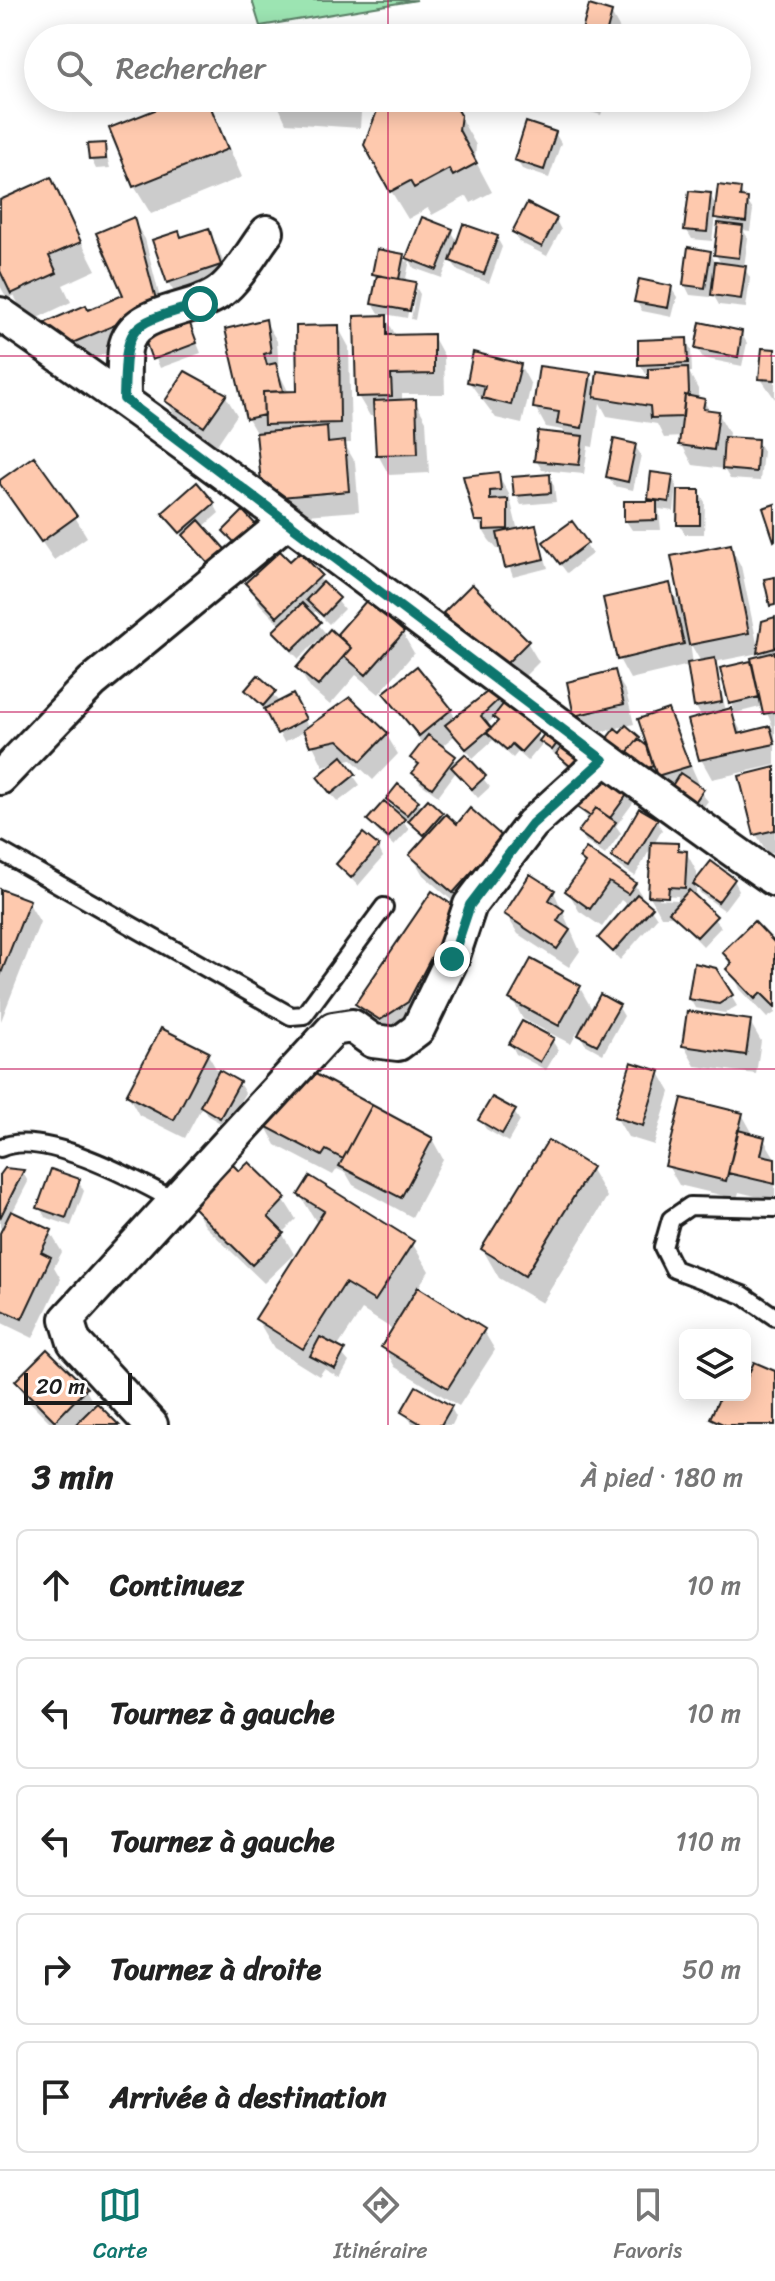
<!DOCTYPE html>
<html lang="fr">
<meta charset="utf-8">
<style>
:root{--surface:#fff;--page:#f2f2f2;--text:#222;--muted:#767676;--line:#e0e0e0;--accent:#0f766e}
body{margin:0;font-family:Sriracha,sans-serif;background:var(--page);color:var(--text)}
.controls{position:absolute;right:24px;bottom:24px;display:grid;overflow:hidden;border-radius:12px;box-shadow:0 4px 20px #0003}
.controls button{width:72px;height:72px;display:grid;place-items:center;padding:0;border:0;border-bottom:2px solid var(--line);background:var(--surface);color:var(--text);font:40px sans-serif}
.scale{position:absolute;left:24px;bottom:20px;width:108px;box-sizing:border-box;padding-left:8px;border:4px solid #1c1c1c;border-top:0;font-size:22px;line-height:28px;white-space:nowrap;color:#1c1c1c;-webkit-text-stroke:6px #fff;paint-order:stroke}
.stop{position:absolute;width:24px;height:24px;margin:-18px;border:6px solid #0f766e;border-radius:50%;background:#fff}
.stop.end{background:#0f766e;border-color:#fff;box-shadow:0 2px 8px #0008}
.list{margin:0;padding:0;list-style:none}
h2{display:flex;justify-content:space-between;align-items:center;height:104px;margin:0;padding:0 32px;font-size:34px}
h2 small{font-size:26px;font-weight:400;color:var(--muted)}
.list li{display:grid;grid-template-columns:52px 1fr auto;gap:24px;align-items:center;box-sizing:border-box;height:112px;margin:0 16px 16px;padding:0 16px;border:2px solid var(--line);border-radius:12px}
.list b{display:block;font-size:30px;white-space:nowrap}
.list em{font-size:26px;font-style:normal;color:var(--muted)}
.icon{flex:none;width:44px;height:44px;fill:none;stroke:currentColor;stroke-width:2;stroke-linecap:round;stroke-linejoin:round}
.map{position:relative;flex:none;width:775px;height:1425px;overflow:hidden}
.search{position:absolute;background:var(--surface);box-shadow:0 4px 20px #0003;left:24px;right:24px;top:24px;height:88px;display:flex;align-items:center;gap:20px;box-sizing:border-box;padding:0 28px;border-radius:44px;color:var(--muted);font-size:30px}
.sheet{height:744px;background:var(--surface)}
nav{display:flex;justify-content:space-around;align-items:center;box-sizing:border-box;height:112px;border-top:2px solid var(--line);background:var(--surface);font-size:22px;color:var(--muted)}
nav a{display:grid;justify-items:center;gap:4px}
nav .on{color:var(--accent)}
.map>svg:first-child{display:block}
.green{fill:#9ce4b2;stroke:#5c8067;stroke-width:2}
.shadow{fill:#0003;fill-rule:evenodd}
.building{fill:#fec9ae;stroke:#1c1c1c;stroke-width:2}
.lines{fill:none;stroke-linecap:round;stroke-linejoin:round}
.service-casing{stroke:#1c1c1c;stroke-width:22}
.minor-casing{stroke:#1c1c1c;stroke-width:38}
.service{stroke:#fff;stroke-width:16}
.minor{stroke:#fff;stroke-width:32}
.route{stroke:#0f766e;stroke-width:10}
.grid{fill:none;stroke:#c2185b;stroke-width:2;stroke-opacity:0.55}
</style>
<div class="map">
<svg width="775" height="1425" viewBox="0 0 775 1425">
<rect width="100%" height="100%" fill="#fff"/>
<filter id="ink" filterUnits="userSpaceOnUse"><feTurbulence type="fractalNoise" baseFrequency=".0125" numOctaves="2"/><feDisplacementMap in="SourceGraphic" scale="16" xChannelSelector="R" yChannelSelector="G"/><feConvolveMatrix kernelMatrix="1 2 1 2 8 2 1 2 1" color-interpolation-filters="sRGB"/></filter>
<g filter="url(#ink)">
<path class="green" d="M252,0H417L260,26Z"/>
<path class="shadow" d="M611,13L622,33L621,38H582Z
M191,98H207L242,177L151,214L134,186Z
M275,98H362L360,128L286,123Z
M384,98H449L476,145L475,160L492,192L471,203L467,196L432,215L428,208L408,219L391,191Z
M503,98H568L564,113Z
M574,98H606L601,115L580,109Z
M555,133L561,143L549,178L522,169L516,159Z
M104,145L110,168L96,169L91,159Z
M50,180L96,270L63,285L71,302L29,322L14,296L7,298L0,286V203Z
M739,190L753,210L750,231L743,230L748,238L744,267L750,278L746,308L719,305L711,291L710,297L690,295L685,285L710,252L715,262L722,265L716,255L720,225L715,215L712,241L692,239L686,229L710,195L717,207Z
M133,220L145,239L168,330L193,333L201,353L160,368L146,336L78,365L50,345L87,312L126,296Z
M423,220L451,231L459,243L497,238L502,247L489,283L458,271L450,258L442,278L414,268L410,260L405,283L414,284L420,294L415,320L411,319L416,290H412L407,318L379,313L373,303L378,281L374,274L403,256L407,262Z
M556,220L561,230L547,256L519,242L514,232Z
M208,230L219,250L231,285L180,302L168,282L182,239Z
M671,288L677,297L672,317L642,311L636,301Z
M385,317L397,337L433,336L444,356L445,394H402V402L415,401L426,421L429,473L389,475L378,455L376,416H370L358,396Z
M265,321L277,341L279,373L289,393H299L338,327L349,347L351,443H344L355,462L359,511L293,516L275,502L259,438L248,419Z
M741,333L747,343L742,366L703,358L697,348Z
M686,340L691,350L692,372H689L698,389V400L704,401L710,412L718,413L729,433L728,439L757,441L763,451L760,481L730,479L724,469L693,465L682,445V437L664,438L657,424L607,416L600,403L593,447L588,446L584,474L542,470L536,460L566,436L563,430L546,427L535,407L590,375L597,387L651,380L650,374H646L640,364Z
M775,351V399L761,379Z
M520,365L531,385L522,424L496,418L469,382Z
M225,395L237,415L216,446L178,421L167,401Z
M635,446L641,455L633,490L614,486L608,476Z
M498,474L509,494L518,531L535,527L548,568L513,577L503,549H497L489,540L477,520L465,477Z
M549,476L554,486L556,502L521,505L516,495Z
M671,476L677,486L674,511L659,509L661,530H632L626,521L652,503L650,499Z
M1,482L75,517L87,537L54,560Z
M699,492L705,502L704,534H685L679,524Z
M214,504L219,513L203,527L222,580L165,514Z
M571,524L592,554L567,573L551,552Z
M730,546L741,566L759,653L714,662L726,711L734,709L723,670L754,663L762,657L764,622L775,619V765L712,779L701,759L702,718L696,707L689,665L630,679L619,659L669,585L683,610ZM690,643L701,662L693,664ZM764,706L773,727L743,735L732,714Z
M300,554L344,609L329,624L316,611L311,615L327,635L337,637L367,603L403,634L414,653L379,694L356,675L330,705L310,688L298,668L321,642L318,640L299,659L281,641L276,632L281,626L259,603L248,583L290,564Z
M445,614L527,642L539,662L512,689L457,633Z
M614,672L626,692L634,724L588,735L576,715Z
M258,678L280,703L292,697L309,728L386,734L398,754L373,780L351,759L343,761L360,785L338,802L325,787L338,762L323,766L306,731L284,742L269,714L247,690Z
M386,693L451,710L456,719L498,700L542,741L550,729L584,766L576,775L543,743L528,761L518,752L513,758L493,740L473,758L454,736L441,747L458,763L465,757L490,787L478,798L456,772L438,796L420,783L415,773L418,768L412,758L423,745ZM495,717L499,723L491,732L486,725Z
M667,711L700,786L696,787L708,801L699,813L670,795L658,775L643,782L611,752L638,738L655,766Z
M775,769V852L768,854L756,834Z
M627,794L633,803L616,826L621,833L605,855L586,842L581,832L590,820L574,804Z
M389,799L418,802L421,809L442,815L457,827L501,838L465,912L423,875L412,856L426,839L412,823L399,813L409,830L394,846L376,830L370,821L398,815Z
M656,820L662,830L654,844L677,845L686,852L697,872V883L734,880L739,890L724,910L701,894L696,885V899L721,927L703,946L674,916H661L650,896L652,846L635,876L619,866L613,857ZM659,895L678,896V900L659,899Z
M378,847L383,857L358,886L338,865Z
M581,858L634,884L657,918L620,960L600,938L629,906L621,900L602,927L579,911L568,891L586,866Z
M0,891L28,902L40,922L1,1021Z
M554,892L580,951L569,967L518,934L506,914Z
M433,894L467,930L392,1039L369,1024L357,1004Z
M775,945V1013L767,1018L740,989L724,952Z
M715,969L737,1006L725,1013L695,1008L690,999Z
M580,988L593,1011L618,1006L624,1016L603,1054L585,1044L578,1031L571,1044L523,1019L512,999Z
M750,1022L761,1041L756,1074L695,1066L684,1046Z
M552,1040L558,1050L546,1070L516,1054L511,1044Z
M207,1053L218,1072L239,1083L245,1093L226,1126L208,1116L202,1106L185,1138L139,1115L128,1095Z
M659,1073L670,1092L654,1145L628,1137L616,1117Z
M514,1112L520,1121L508,1142L486,1129L480,1120Z
M742,1114L753,1134L763,1138L775,1158V1201L739,1192L737,1199L679,1185L668,1166Z
M265,1125L432,1139L443,1159L412,1217L353,1185L346,1173L337,1169L333,1175L276,1145Z
M590,1168L607,1197L542,1303L499,1278L483,1250Z
M23,1172L28,1182L12,1213L50,1232L62,1252L54,1267L61,1279L33,1338L0,1322V1238L4,1229L0,1227V1179Z
M78,1181L84,1191L71,1226L45,1217L40,1208Z
M300,1195L412,1243L429,1271L417,1289L483,1330L495,1350L459,1406L395,1367L384,1347L394,1330L362,1310L337,1348L349,1362L340,1378L324,1369L319,1376L274,1348L257,1319L317,1223Z
M284,1200L296,1219L282,1233L294,1254L264,1283L205,1226L194,1207Z
M17,1382L85,1389L96,1407L116,1425H53L29,1401Z
M451,1408L456,1417L452,1425H414L403,1412Z"/>
<path class="building" d="M589,5L612,12L605,38H580Z
M185,98H207L228,149L133,187L109,128Z
M273,98H351L350,109L273,104Z
M382,98H451L461,115L459,130L477,163L453,176L449,169L414,188L410,181L390,192L364,145Z
M526,122L556,132L544,170L514,160Z
M105,143L106,159L89,160L87,144Z
M51,177L81,242L49,256L57,273L11,294L0,271V200Z
M718,185L741,188L740,197L748,198L746,222L714,218Z
M689,191L711,193L707,232L684,230Z
M527,203L557,218L542,247L512,232Z
M134,217L158,307L65,346L37,326L86,305L88,310L123,295L96,233Z
M422,217L453,229L437,270L406,258Z
M718,223L743,226L739,258L714,255Z
M463,224L498,236L484,274L450,261Z
M209,228L221,265L167,283L152,240L179,231L181,237Z
M688,247L711,251L705,288L683,285Z
M377,249L404,254L399,279L372,274Z
M715,262L746,266L741,299L711,295Z
M377,275L416,282L410,311L371,304Z
M639,279L672,286L668,308L634,302Z
M387,315V335L434,334V374L391,375L392,396L356,397L354,316Z
M266,319L271,352L264,354L267,365L276,363L283,391L263,392L264,415L246,419L225,329Z
M189,321L197,343L152,360L144,337Z
M700,322L742,331L738,357L695,349Z
M339,325L340,423L264,425L263,392L297,391L296,326Z
M687,338L688,363L638,365V340Z
M762,348L775,349V380L759,379Z
M473,352L521,364L511,405L482,398L485,386L467,382Z
M539,366L591,373L582,428L557,424L559,412L533,408Z
M688,367L689,392L688,396L685,395L683,417L651,418L650,406L594,397L597,371L648,378V369Z
M185,371L227,394L204,427L165,401Z
M685,395L705,399L703,409L719,411L714,450L679,445Z
M416,399L418,454L376,455L373,401Z
M327,426L328,443L345,441L349,491L280,497L261,482L256,433Z
M538,431L583,436L579,465L534,461Z
M724,437L758,439L756,472L722,469Z
M614,439L636,444L628,482L606,477Z
M34,456L77,516L41,542L0,484V480Z
M499,472L501,490L490,491V500L508,499V529L484,530V521H475L463,476Z
M651,472L673,475L669,502L648,499Z
M550,474L551,493L514,496L512,477Z
M197,482L215,503L180,533L162,513Z
M678,490H700V525H677Z
M624,501H657V520L624,521Z
M775,504V540L774,541L763,508Z
M243,511L260,529L241,549L223,531Z
M199,520L232,557L215,571L183,535Z
M572,521L588,543L560,564L543,542Z
M536,525L544,559L505,568L497,533Z
M731,544L749,633L689,645L671,556Z
M280,551L290,561L300,552L322,575L277,617L245,583Z
M775,577V605L770,606L764,579Z
M323,582L340,598L323,616L306,600Z
M670,583L684,644L617,660L603,598Z
M472,584L529,641L500,670L443,613Z
M367,600L404,632L366,675L344,656L351,648L337,634Z
M302,603L321,622L292,650L273,631Z
M775,617V648L757,653L762,621Z
M330,629L351,648L318,686L296,668Z
M775,652V712L763,714L751,658Z
M715,658L722,702L694,707L687,663Z
M751,661L759,697L729,704L720,668Z
M417,666L452,709L419,736L383,693Z
M615,670L624,704L574,716L567,682Z
M258,675L276,691L263,706L245,690Z
M491,689L499,699L481,716L491,728L466,749L445,725Z
M293,694L306,719L277,734L264,709Z
M350,697L388,733L361,761L338,740L310,746L303,730Z
M505,702L539,732L521,752L512,744L507,750L487,733L498,721L493,717Z
M731,708L738,734L770,726L775,744L699,760L688,720Z
M668,709L690,766L657,776L638,719Z
M626,725L640,737L622,759L603,743L615,728L620,732Z
M550,726L563,735L552,750L539,741Z
M428,735L456,756L432,788L412,773L419,764L410,758Z
M638,739L647,746L653,766L636,773L622,759Z
M565,743L580,755L570,766L556,754Z
M465,754L486,776L472,789L451,767Z
M342,756L356,774L331,794L317,777Z
M775,767V830L754,835L739,776Z
M680,773L704,789L693,805L670,789Z
M602,774L629,792L610,818L596,808L590,816L572,804Z
M398,784L419,801L407,815L386,799Z
M428,799L443,813L424,835L408,821Z
M384,801L405,819L388,838L367,820Z
M470,808L503,837L453,893L409,855L446,814L457,824Z
M596,808L616,822L599,847L578,832Z
M639,808L658,819L629,867L611,857Z
M363,833L379,846L351,878L336,864Z
M651,842L678,843V850L687,851L685,888L669,887L668,897L648,896Z
M586,848L636,883L628,894L609,882L590,909L565,891L585,863L579,858Z
M711,861L735,879L718,902L693,884Z
M530,874L555,890L549,900L564,910L557,921L570,930L557,949L504,914Z
M0,889L30,900L0,976Z
M689,890L717,916L697,937L669,912Z
M432,891L457,908L408,1002L380,1020L355,1004Z
M637,894L653,907L613,952L598,938Z
M754,921L775,943V1007L761,993L755,999L726,969L732,963L722,952Z
M531,959L581,986L559,1026L509,999Z
M694,963L716,968L733,995L719,1004L688,999Z
M600,994L620,1005L597,1045L578,1035Z
M687,1011L751,1020L746,1055L682,1046Z
M522,1021L554,1038L540,1062L509,1044Z
M161,1028L209,1052L174,1120L126,1095Z
M631,1062L660,1071L643,1126L614,1117Z
M219,1070L240,1082L220,1118L200,1106Z
M310,1071L372,1105L343,1159L326,1150L322,1156L263,1125Z
M492,1097L516,1110L502,1134L478,1120Z
M682,1098L743,1113L726,1181L665,1166Z
M372,1105L433,1138L401,1198L339,1166Z
M738,1130L765,1137L761,1155L775,1158V1184L728,1173Z
M548,1140L592,1167L525,1276L481,1249Z
M249,1162L286,1198L268,1217L284,1233L252,1265L192,1206L233,1165L239,1171Z
M5,1168L24,1170L0,1218V1175Z
M51,1169L80,1179L66,1218L37,1208Z
M310,1176L414,1241L375,1301L345,1283L303,1349L255,1319L324,1211L298,1195Z
M11,1211L52,1230L41,1252L51,1257L22,1319L0,1309V1233Z
M418,1287L485,1329L448,1388L381,1347Z
M320,1337L345,1350L335,1369L310,1356Z
M47,1349L87,1388L55,1421L15,1381Z
M754,1362L775,1371V1425H725L710,1418L721,1395H745V1382Z
M416,1386L452,1406L441,1425H423L401,1412Z
M97,1403L119,1425H75Z"/>
<g class="lines">
<g class="service-casing">
<path id="service" d="M0,851L291,1016L304,1015L384,907
M0,1148C42,1128 137,1180 175,1201
M775,1208L690,1206L671,1219L663,1247L674,1269L743,1295L775,1317"/>
</g>
<g class="minor-casing">
<path id="minor" d="M0,314C264,495 513,697 775,880
M124,399C124,383 123,365 125,349C132,307 193,314 221,291C239,277 253,250 267,232
M0,778L92,682L286,522
M151,1425L74,1342L67,1319L333,1029L352,1026L373,1041L398,1044L418,1029L452,959L470,905L532,824L603,760"/>
</g>
<use href="#service" class="service"/>
<use href="#minor" class="minor"/>
</g>
</g>
<g class="lines" filter="url(#ink)">
<path class="route" d="M200,304C127,325 126,322 124,399L603,760L532,824L470,905L452,959"/>
</g>
<path class="grid" d="M388,0V38M388,98V1425M0,356H775M0,712H775M0,1069H775"/>
</svg>
<div class="controls">
<button><svg class="icon" aria-label="layers" viewBox="0 0 24 24"><path d="M12 4l9 5-9 5-9-5zM3 14l9 5 9-5"/></svg></button>
</div>
<div class="scale">20 m</div>
<div class="stop" style="left:200px;top:304px"></div>
<div class="stop end" style="left:452px;top:959px"></div>
<div class="search"><svg class="icon" aria-label="search" viewBox="0 0 24 24"><circle cx="10" cy="10" r="6"/><path d="M15 15l6 6"/></svg>Rechercher</div>
</div>
<section class="sheet">
<h2>3 min<small>À pied · 180 m</small></h2>
<ul class="list">
<li><svg class="icon" aria-label="ahead" viewBox="0 0 24 24"><path d="M12 20V5M6 11l6-6 6 6"/></svg><div><b>Continuez</b></div><em>10 m</em></li>
<li><svg class="icon" aria-label="left" viewBox="0 0 24 24"><path d="M17 20v-9H6M10 6l-5 5 5 5"/></svg><div><b>Tournez à gauche</b></div><em>10 m</em></li>
<li><svg class="icon" aria-label="left" viewBox="0 0 24 24"><path d="M17 20v-9H6M10 6l-5 5 5 5"/></svg><div><b>Tournez à gauche</b></div><em>110 m</em></li>
<li><svg class="icon" aria-label="right" viewBox="0 0 24 24"><path d="M7 20v-9h11M14 6l5 5-5 5"/></svg><div><b>Tournez à droite</b></div><em>50 m</em></li>
<li><svg class="icon" aria-label="arrive" viewBox="0 0 24 24"><path d="M6 21V4h12l-3 4 3 4H6"/></svg><div><b>Arrivée à destination</b></div></li>
</ul>
</section>
<nav>
<a class="on"><svg class="icon" aria-label="map" viewBox="0 0 24 24"><path d="M3 6l6-2 6 2 6-2v14l-6 2-6-2-6 2zM9 4v14M15 6v14"/></svg>Carte</a>
<a><svg class="icon" aria-label="directions" viewBox="0 0 24 24"><path d="M12 3l9 9-9 9-9-9zM9 14v-3h6M13 9l2 2-2 2"/></svg>Itinéraire</a>
<a><svg class="icon" aria-label="saved" viewBox="0 0 24 24"><path d="M7 4h10v16l-5-4-5 4z"/></svg>Favoris</a>
</nav>
